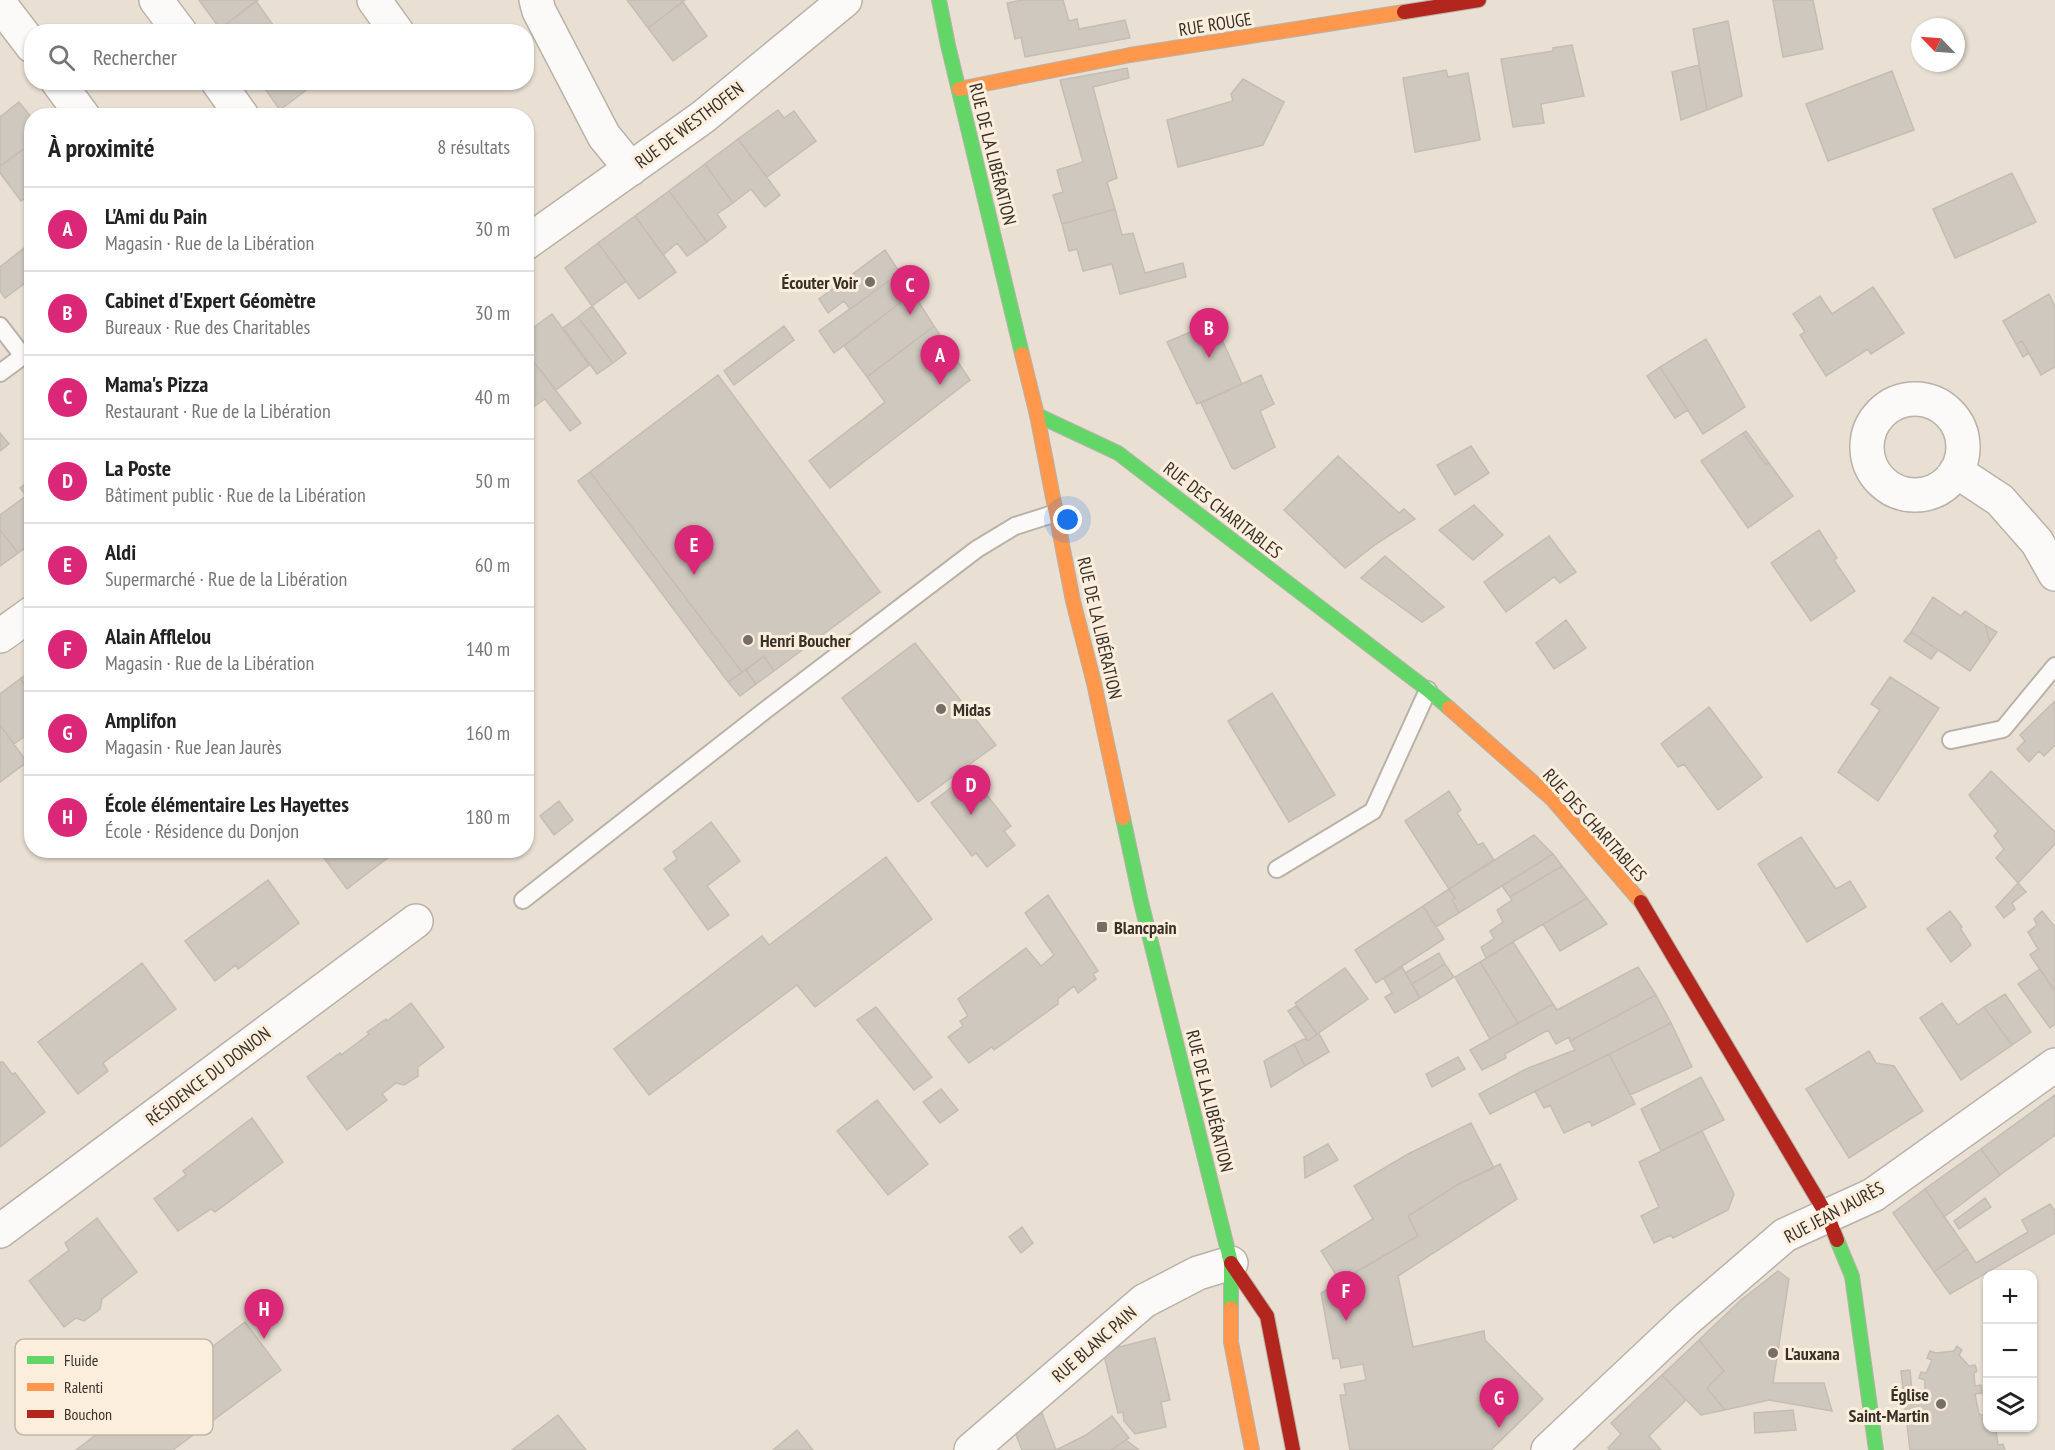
<!DOCTYPE html>
<html lang="fr">
<meta charset="utf-8">
<style>
:root{--surface:#fff;--page:#f2f2f2;--text:#222;--muted:#767676;--line:#e0e0e0;--accent:#db2777}
body{margin:0;font-family:"PT Sans Narrow",sans-serif;background:var(--page);color:var(--text)}
.controls{position:absolute;right:18px;bottom:18px;display:grid;overflow:hidden;border-radius:12px;box-shadow:0 2px 4px #0004}
.controls button{width:54px;height:54px;display:grid;place-items:center;padding:0;border:0;border-bottom:2px solid var(--line);background:var(--surface);color:var(--text);font:30px sans-serif}
.compass{position:absolute;left:1911px;top:18px;width:54px;height:54px;border-radius:50%;background:var(--surface);box-shadow:0 2px 4px #0004;rotate:295deg}
.you{position:absolute;left:1068px;top:520px;width:21px;height:21px;margin:-15px;border:4px solid #fff;border-radius:50%;background:#1a73e8;box-shadow:0 0 0 9px #1a73e833}
.badge{display:grid;place-items:center;width:39px;height:39px;border-radius:50%;background:var(--accent);color:#fff;font-size:20px;font-weight:700}
.pin{position:absolute;translate:-50% -50px;filter:drop-shadow(0 2px 3px #0008)}
.pin::after{content:'';position:absolute;top:32px;width:21px;height:18px;background:inherit;clip-path:polygon(0 0,100% 0,50% 100%)}
.list{margin:0;padding:0;list-style:none}
h2{display:flex;justify-content:space-between;align-items:center;height:78px;margin:0;padding:0 24px;font-size:26px}
h2 small{font-size:20px;font-weight:400;color:var(--muted)}
.list li{display:grid;grid-template-columns:39px 1fr auto;gap:18px;align-items:center;box-sizing:border-box;height:84px;padding:0 24px;border-top:2px solid var(--line)}
.list b{display:block;font-size:22px;white-space:nowrap}
.list p{margin:0;font-size:20px;white-space:nowrap;color:var(--muted)}
.list em{font-size:20px;font-style:normal;color:var(--muted)}
.icon{flex:none;width:33px;height:33px;fill:none;stroke:currentColor;stroke-width:2;stroke-linecap:round;stroke-linejoin:round}
.map{position:relative;flex:none;width:2055px;height:1450px;overflow:hidden}
.search{position:absolute;background:var(--surface);box-shadow:0 2px 4px #0004;left:24px;top:24px;width:510px;height:66px;display:flex;align-items:center;gap:15px;box-sizing:border-box;padding:0 21px;border-radius:24px;color:var(--muted);font-size:22px}
.panel{position:absolute;background:var(--surface);box-shadow:0 2px 4px #0004;left:24px;top:108px;width:510px;height:750px;border-radius:24px}
.map>svg:first-child{display:block}
.building{fill:#cfc8be;stroke:#c5bdb4;stroke-width:1.5}
.lines{fill:none;stroke-linecap:round;stroke-linejoin:round}
.lane-casing{stroke:#b9b2a9;stroke-width:20}
.street-casing{stroke:#b9b2a9;stroke-width:36}
.fast-casing{stroke:#b9b2a9;stroke-width:16}
.slow-casing{stroke:#b9b2a9;stroke-width:16}
.jam-casing{stroke:#b9b2a9;stroke-width:16}
.lane{stroke:#fcfaf8;stroke-width:16}
.street{stroke:#fcfaf8;stroke-width:33}
.fast{stroke:#63d668;stroke-width:14}
.slow{stroke:#ff974d;stroke-width:14}
.jam{stroke:#b3261e;stroke-width:14}
.poi-dot{fill:#766e64;stroke:#fceedc;stroke-width:2}
.labels{text-anchor:middle;dominant-baseline:central;stroke-width:6;stroke-linejoin:round;paint-order:stroke}
.street-label{font-size:18px;fill:#383129;stroke:#fceedc}
.poi-label{font-size:18px;font-weight:bold;fill:#383129;stroke:#fceedc;text-anchor:start}
.key{fill:#fceedc;stroke:#c1b5a6;stroke-width:1.5}
.key-label{font-size:16px;fill:#383129}
</style>
<div class="map">
<svg width="2055" height="1450" viewBox="0 0 2055 1450">
<rect width="100%" height="100%" fill="#e9e0d3"/>
<path class="building" d="M199,0H258L220,29Z
M627,0H685L648,28Z
M1022,0H1063L1069,21L1077,19L1079,29L1125,20L1130,38L1025,57L1021,37L1015,39L1007,3Z
M1773,0H1813L1823,49L1783,57Z
M256,1L278,32H222L220,29Z
M683,2L707,36L673,61L648,28Z
M1728,21L1742,96L1707,110L1693,29Z
M1572,45L1584,96L1541,104L1544,123L1513,127L1501,59L1553,51V48Z
M1699,65L1707,110L1681,120L1672,72Z
M1127,68L1129,78L1093,87L1117,178L1107,182L1115,209L1062,224L1053,195L1063,192L1057,170L1083,162L1060,80Z
M1446,70L1448,77L1468,73L1480,140L1415,152L1403,78Z
M1892,71L1914,130L1828,161L1806,104Z
M1243,79L1284,102L1263,145L1178,167L1167,120L1233,101L1231,94Z
M260,82H317L280,110Z
M19,102L32,118V143L0,166V117Z
M778,110L784,118L794,111L816,141L767,177L738,139Z
M738,139L780,195L765,207L751,189L733,203L705,164Z
M32,143V194L21,201L0,173V166Z
M705,164L733,203L717,214L726,227L707,242L669,191Z
M2012,173L2036,222L1955,258L1933,209Z
M669,191L707,242L687,256L677,243L663,255L635,216Z
M1115,209L1122,235L1133,233L1145,273L1183,263L1186,277L1120,294L1112,264L1083,271L1077,249L1069,251L1062,224Z
M635,216L676,272L639,299L598,243Z
M598,243L626,281L592,306L565,268Z
M24,248L32,258V278L5,298L0,291V267Z
M885,250L900,273L850,309L844,301L828,313L819,299Z
M900,273L913,293L834,353L819,331Z
M1873,287L1904,333L1871,354L1868,349L1826,376L1800,335L1805,332L1793,314L1820,296L1832,314Z
M913,293L934,326L867,377L844,346Z
M2049,294L2055,306V367L2041,375L2022,341L2016,344L2003,321Z
M592,306L626,353L613,363L578,317Z
M552,314L589,365L556,390L526,352V333Z
M578,317L613,363L597,374L563,328Z
M1214,322L1242,384L1197,404L1167,342Z
M784,326L794,340L734,385L724,371Z
M934,326L970,380L830,488L809,461L885,402L867,377Z
M1706,339L1745,407L1703,434L1660,367Z
M2022,341L2029,353L2023,357L2016,344Z
M526,352L581,423L570,431L545,399L526,412Z
M1660,367L1688,410L1675,418L1647,376Z
M718,375L880,592L774,671L764,656L742,672L590,472Z
M1261,375L1274,404L1260,411L1275,447L1235,469L1232,468L1201,403Z
M1746,431L1769,463L1766,465L1743,433Z
M0,433L9,444L0,451Z
M1743,433L1766,465L1769,463L1793,496L1748,528L1701,461Z
M1471,446L1489,473L1455,495L1437,465Z
M1338,456L1399,513L1404,509L1415,519L1376,544L1345,568L1284,510Z
M590,472L742,672L728,682L583,488L578,481Z
M32,479V503L20,488Z
M26,496L32,503V543L18,553L0,530V515Z
M1474,505L1503,535L1473,560L1439,530Z
M0,530L18,553L0,566Z
M1819,530L1837,558L1834,560L1855,591L1811,621L1771,563Z
M1549,536L1576,572L1560,583L1554,577L1506,612L1484,582Z
M1385,556L1444,607L1422,622L1361,578Z
M1933,597L1961,616L1965,611L1985,625L1990,642L1970,671L1911,632Z
M1566,620L1586,648L1554,669L1536,643Z
M1985,625L1997,632L1990,642Z
M1911,632L1938,650L1931,659L1904,641Z
M915,643L996,745L918,802L842,698Z
M764,656L774,671L756,684L746,670Z
M746,670L756,684L740,696L728,682Z
M32,671V694L20,679Z
M1890,677L1939,708L1878,801L1838,772L1880,710L1871,704Z
M20,679L32,694V731L14,744L0,725V694Z
M1272,693L1335,795L1289,822L1228,721Z
M2055,701V745L2044,756L2039,751L2029,762L2017,749L2025,741L2020,735Z
M1709,707L1762,777L1718,810L1684,764L1678,767L1661,744Z
M0,725L27,762L0,782Z
M1991,771L2055,832V844L2018,883L1996,858L2004,849L1994,836L1998,831L1969,795Z
M970,773L1011,826L1004,831L1015,845L987,867L976,853L972,856L931,803Z
M1449,791L1461,810L1457,813L1478,845L1483,843L1494,860L1449,889L1405,821Z
M559,801L573,820L554,835L540,816Z
M711,822L740,861L707,886L729,915L708,930L664,869L677,859L673,852Z
M1534,835L1553,854L1459,913L1452,900L1455,898L1449,889Z
M1801,837L1836,889L1850,881L1866,907L1807,942L1758,864Z
M318,850H398L347,889Z
M1553,854L1562,866L1510,897L1502,886Z
M886,857L932,919L815,1007L797,985L649,1095L614,1049L762,936L769,945Z
M1562,866L1587,898L1486,958L1481,947L1494,939L1490,931L1503,922L1497,910L1512,900L1510,897Z
M268,880L299,923L238,969L236,965L215,981L185,941Z
M2018,883L2026,892L2012,903L2015,909L2004,918L1996,907Z
M1449,889L1455,898L1452,900L1459,913L1436,927L1423,906Z
M1048,895L1098,971L1093,974L1096,979L1078,993L1074,986L1058,999V1004L994,1050L992,1047L969,1063L948,1037L963,1026L960,1021L968,1016L958,999L1026,948L1041,966L1054,955L1025,913Z
M1587,898L1607,924L1560,951L1543,924Z
M1423,906L1444,939L1376,983L1355,950Z
M1950,911L1962,927L1960,928L1971,945L1951,962L1927,929Z
M2042,911L2055,927V991L2030,955L2038,949L2028,932L2037,925L2034,919Z
M1513,942L1553,1004L1518,1023L1480,962Z
M1439,953L1445,964L1412,984L1405,973Z
M1480,962L1518,1023L1490,1039L1455,977Z
M142,963L176,1009L103,1063L108,1071L78,1094L38,1042Z
M1445,964L1454,977L1420,998L1412,984Z
M1402,967L1420,998L1395,1013L1385,997L1392,993L1384,979Z
M1638,967L1656,995L1570,1041L1569,1037L1556,1044L1548,1030L1505,1054L1506,1058L1482,1070L1470,1050L1553,1004L1557,1010Z
M1345,968L1368,999L1317,1034L1295,1003Z
M2040,969L2055,991V1024L2050,1028L2018,984Z
M2005,994L2031,1032L2012,1045L1984,1007Z
M1656,995L1671,1023L1490,1114L1479,1094L1526,1069L1575,1050L1570,1041Z
M411,1003L444,1047L418,1067V1076L404,1085L396,1083L382,1094L387,1100L347,1130L307,1077L340,1053L341,1055L369,1034L367,1032L386,1019L387,1021Z
M1942,1003L1958,1025L1984,1007L2012,1045L1961,1080L1920,1018Z
M1296,1006L1317,1034L1308,1041L1288,1011Z
M876,1007L932,1077L914,1090L857,1020Z
M1671,1023L1692,1067L1630,1095L1609,1054Z
M1319,1033L1329,1052L1305,1066L1294,1044L1306,1038L1308,1041Z
M1294,1044L1305,1066L1271,1087L1264,1061Z
M1869,1051L1876,1063L1894,1066L1923,1111L1849,1158L1806,1089Z
M1609,1054L1635,1104L1592,1126L1590,1121L1564,1133L1550,1105L1544,1108L1535,1091Z
M1458,1057L1465,1069L1432,1087L1426,1074Z
M0,1062H3L12,1074L15,1073L45,1112L0,1147Z
M1701,1077L1724,1120L1661,1151L1641,1109Z
M941,1089L958,1110L940,1123L923,1102Z
M2055,1095V1135L2000,1175L1981,1149Z
M877,1100L928,1164L888,1195L837,1131Z
M252,1118L283,1162L215,1212L211,1209L178,1231L154,1199L186,1175L183,1171Z
M1471,1123L1494,1168L1457,1185L1408,1216L1418,1236L1340,1281L1321,1251L1373,1219L1354,1186L1408,1154Z
M1702,1131L1734,1194L1728,1210L1673,1238L1671,1235L1654,1243L1641,1216L1659,1207L1639,1162Z
M1328,1144L1338,1160L1305,1178L1304,1157Z
M1981,1149L2000,1175L1944,1217L1925,1189Z
M1500,1164L1517,1199L1398,1276L1413,1347L1484,1331L1485,1340L1543,1399L1491,1450H1350L1340,1395H1346L1344,1384L1366,1380L1363,1364L1341,1368L1339,1358L1333,1359L1321,1293L1418,1236L1408,1216L1457,1185Z
M1925,1189L1967,1249L1934,1272L1893,1213Z
M1985,1198L1991,1207L1959,1229L1954,1221Z
M2050,1204L2055,1211V1233L1950,1294L1934,1272L1967,1249L1976,1263L2028,1232L2022,1220Z
M97,1218L137,1272L102,1299L100,1309L84,1321L76,1318L64,1327L29,1281L69,1250L65,1243Z
M1022,1227L1033,1243L1021,1253L1009,1237Z
M1778,1271L1789,1279L1773,1383H1824L1832,1411L1769,1400L1725,1410L1707,1388L1724,1371L1699,1340L1741,1300Z
M245,1322L281,1370L173,1450H76Z
M1155,1338L1170,1400L1161,1402L1166,1427L1135,1434L1124,1421L1123,1412L1118,1413L1103,1351Z
M1699,1340L1724,1371L1707,1388L1725,1410L1701,1415L1662,1375Z
M1957,1346L1962,1350L1959,1355L1969,1366L1975,1365L1977,1371L1974,1373L1975,1386L1981,1385L1982,1393L1975,1394L1979,1414L1988,1417V1428L1996,1431L1998,1445L2003,1444L2005,1450H1910L1901,1371L1910,1370L1912,1391L1925,1390V1380L1919,1378L1921,1372L1926,1373L1932,1360L1927,1358L1930,1351L1936,1353L1954,1351Z
M1662,1375L1686,1400L1649,1436L1661,1450H1610L1608,1448L1621,1434L1611,1423Z
M1793,1410L1796,1430L1755,1433L1754,1413Z
M1042,1413L1056,1450L1086,1435L1112,1416L1129,1438L1111,1450H1022L1015,1432Z
M558,1415L586,1450H512Z
M797,1430L813,1450H773Z
M1126,1440L1139,1450H1111Z"/>
<g class="lines">
<g class="lane-casing">
<path id="lane" d="M0,326L23,356L0,373
M1951,740L2003,729L2055,666
M1277,869L1373,811L1428,690
M523,900L763,712L977,549L1015,526L1056,513"/>
</g>
<g class="street-casing">
<path id="street" d="M156,0L180,32
M374,0L397,32
M536,0L539,11L604,136L631,169
M0,4L32,46
M58,82L83,116
M218,82L242,116
M526,243L703,117L845,0
M1867 447a48 48 0 1 1 96 0a48 48 0 1 1-96 0Z
M1956,471L2000,500L2037,542L2055,574
M0,636L32,613
M0,1231L416,921
M971,1450L1144,1301L1198,1273L1231,1263
M1548,1450L1686,1320L1785,1235L1873,1195L2055,1065"/>
</g>
<g class="fast-casing">
<path id="fast" d="M939,0L948,45L1022,354
M1037,415L1118,453L1428,690L1449,708
M1123,818L1141,902L1231,1263V1308
M1837,1240L1852,1276L1876,1450"/>
</g>
<g class="slow-casing">
<path id="slow" d="M959,89L1130,55L1404,12
M1022,354L1037,415L1073,601L1094,683L1123,818
M1449,708L1552,799L1641,902
M1231,1308V1342L1252,1450"/>
</g>
<g class="jam-casing">
<path id="jam" d="M1404,12L1479,0
M1641,902L1828,1217L1837,1240
M1231,1263L1267,1316L1293,1450"/>
</g>
<use href="#lane" class="lane"/>
<use href="#street" class="street"/>
<use href="#fast" class="fast"/>
<use href="#slow" class="slow"/>
<use href="#jam" class="jam"/>
</g>
<g class="poi-dot">
<circle cx="870" cy="282" r="6"/>
<circle cx="748" cy="640" r="6"/>
<circle cx="941" cy="709" r="6"/>
<rect x="1096" y="921" width="12" height="12" rx="3"/>
<circle cx="1773" cy="1353" r="6"/>
<circle cx="1941" cy="1404" r="6"/>
</g>
<g class="labels">
<g class="street-label">
<text transform="translate(1215 24) rotate(-9)">RUE ROUGE</text>
<text transform="translate(689 125) rotate(-37)">RUE DE WESTHOFEN</text>
<text transform="translate(993 154) rotate(76)">RUE DE LA LIBÉRATION</text>
<text transform="translate(1223 510) rotate(38)">RUE DES CHARITABLES</text>
<text transform="translate(1100 628) rotate(77)">RUE DE LA LIBÉRATION</text>
<text transform="translate(1595 825) rotate(48)">RUE DES CHARITABLES</text>
<text transform="translate(208 1076) rotate(-37)">RÉSIDENCE DU DONJON</text>
<text transform="translate(1210 1101) rotate(76)">RUE DE LA LIBÉRATION</text>
<text transform="translate(1834 1212) rotate(-28)">RUE JEAN JAURÈS</text>
<text transform="translate(1094 1344) rotate(-41)">RUE BLANC PAIN</text>
</g>
<g class="poi-label">
<text x="858" y="282" text-anchor="end">Écouter Voir</text>
<text x="760" y="640">Henri Boucher</text>
<text x="953" y="709">Midas</text>
<text x="1114" y="927">Blancpain</text>
<text x="1785" y="1353">L'auxana</text>
<text x="1929" y="1394" text-anchor="end">Église<tspan x="1929" dy="21">Saint-Martin</tspan></text>
</g>
</g>
<rect x="15" y="1339" width="198" height="96" rx="9" class="key"/>
<rect x="27" y="1356" width="27" height="8" fill="#63d668"/>
<rect x="27" y="1383" width="27" height="8" fill="#ff974d"/>
<rect x="27" y="1410" width="27" height="8" fill="#b3261e"/>
<g class="key-label">
<text x="64" y="1366">Fluide</text>
<text x="64" y="1393">Ralenti</text>
<text x="64" y="1420">Bouchon</text>
</g>
</svg>
<div class="controls">
<button>+</button>
<button>−</button>
<button><svg class="icon" aria-label="layers" viewBox="0 0 24 24"><path d="M12 4l9 5-9 5-9-5zM3 14l9 5 9-5"/></svg></button>
</div>
<svg class="compass" viewBox="-18 -18 36 36"><path d="M0-13l5 13h-10z" fill="#e53935"/><path d="M0 13l5-13h-10z" fill="#767676"/></svg>
<div class="you"></div>
<div class="pin badge" style="left:940px;top:385px">A</div>
<div class="pin badge" style="left:1209px;top:358px">B</div>
<div class="pin badge" style="left:910px;top:315px">C</div>
<div class="pin badge" style="left:971px;top:815px">D</div>
<div class="pin badge" style="left:694px;top:575px">E</div>
<div class="pin badge" style="left:1346px;top:1321px">F</div>
<div class="pin badge" style="left:1499px;top:1428px">G</div>
<div class="pin badge" style="left:264px;top:1339px">H</div>
<div class="search"><svg class="icon" aria-label="search" viewBox="0 0 24 24"><circle cx="10" cy="10" r="6"/><path d="M15 15l6 6"/></svg>Rechercher</div>
<section class="panel">
<h2>À proximité<small>8 résultats</small></h2>
<ul class="list">
<li><span class="badge">A</span><div><b>L'Ami du Pain</b><p>Magasin · Rue de la Libération</p></div><em>30 m</em></li>
<li><span class="badge">B</span><div><b>Cabinet d'Expert Géomètre</b><p>Bureaux · Rue des Charitables</p></div><em>30 m</em></li>
<li><span class="badge">C</span><div><b>Mama's Pizza</b><p>Restaurant · Rue de la Libération</p></div><em>40 m</em></li>
<li><span class="badge">D</span><div><b>La Poste</b><p>Bâtiment public · Rue de la Libération</p></div><em>50 m</em></li>
<li><span class="badge">E</span><div><b>Aldi</b><p>Supermarché · Rue de la Libération</p></div><em>60 m</em></li>
<li><span class="badge">F</span><div><b>Alain Afflelou</b><p>Magasin · Rue de la Libération</p></div><em>140 m</em></li>
<li><span class="badge">G</span><div><b>Amplifon</b><p>Magasin · Rue Jean Jaurès</p></div><em>160 m</em></li>
<li><span class="badge">H</span><div><b>École élémentaire Les Hayettes</b><p>École · Résidence du Donjon</p></div><em>180 m</em></li>
</ul>
</section>
</div>
